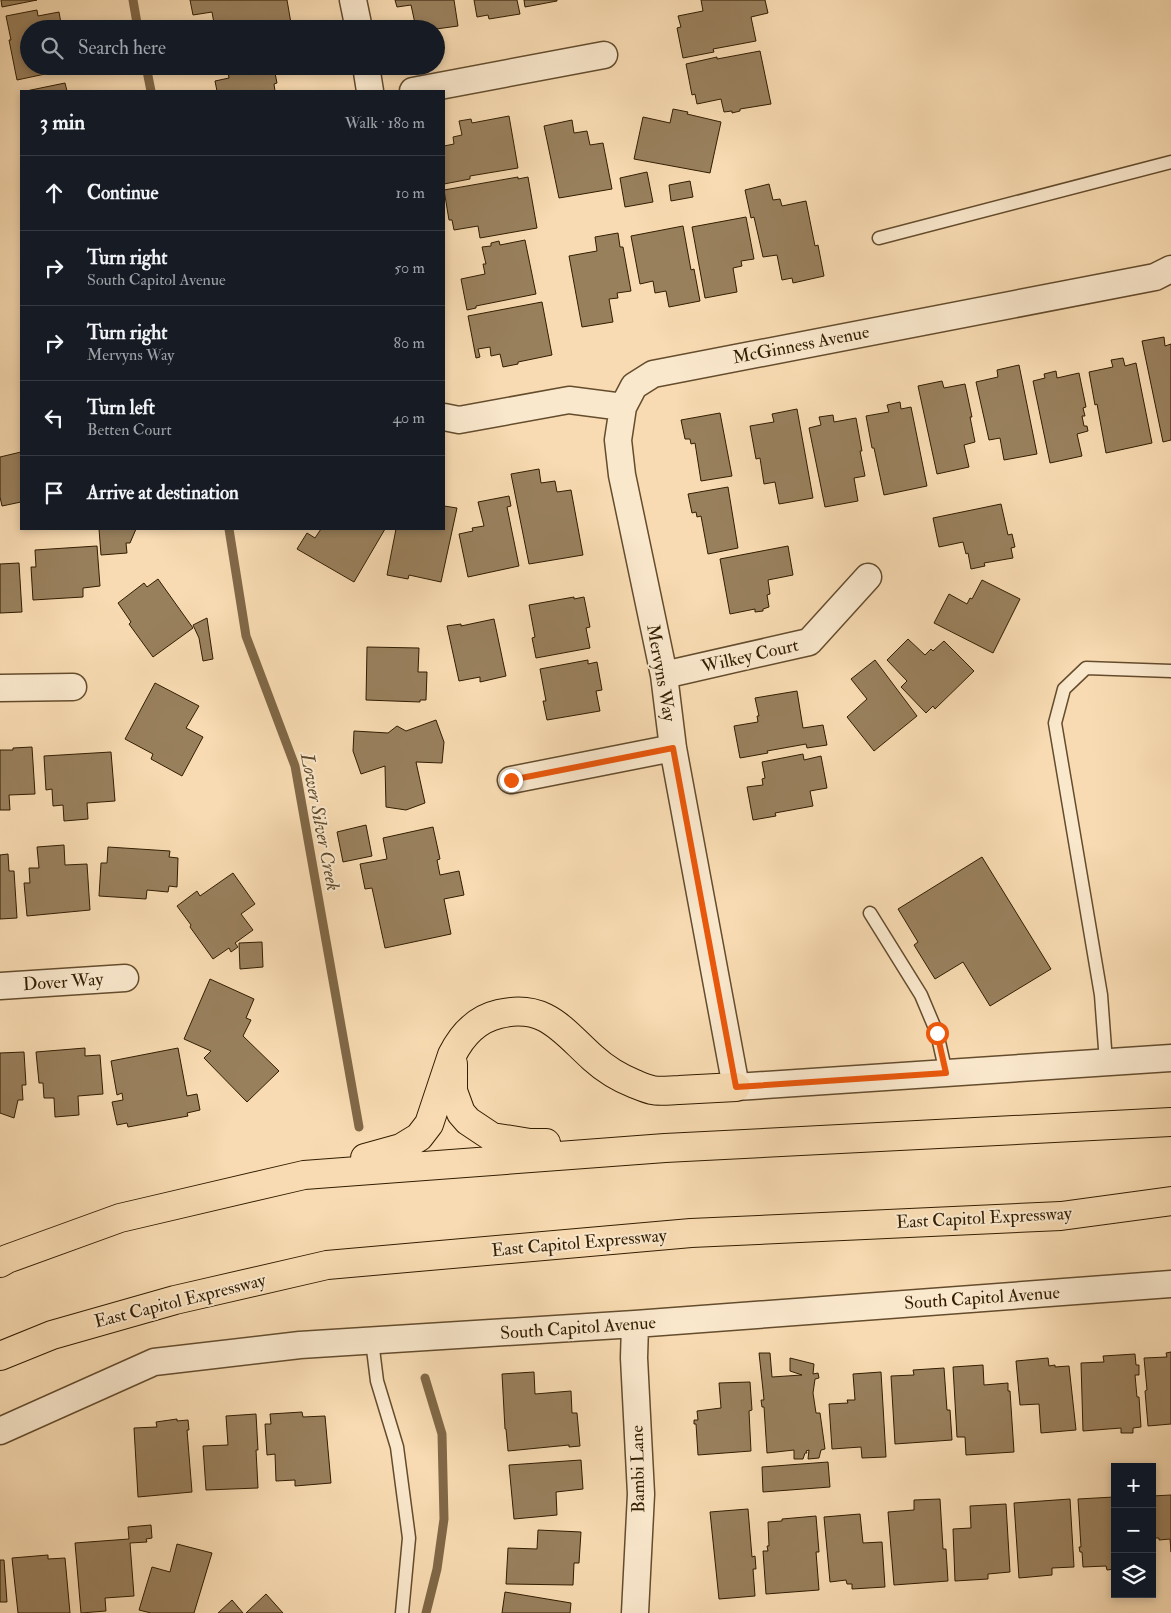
<!DOCTYPE html>
<meta charset="utf-8">
<style>
:root{--surface:#171b24;--page:#242831;--text:#f1f3f6;--muted:#9ea1a6;--line:#363941}
body{margin:0;font-family:"IM FELL Double Pica",serif;background:var(--page);color:var(--text)}
.controls{position:absolute;right:15px;bottom:15px;display:grid;overflow:hidden;border-radius:0px;box-shadow:0 2px 8px #0003}
.controls button{width:45px;height:45px;display:grid;place-items:center;padding:0;border:0;border-bottom:1px solid var(--line);background:var(--surface);color:var(--text);font:25px sans-serif}
.stop{position:absolute;width:15px;height:15px;margin:-11px;border:4px solid #ea580c;border-radius:50%;background:#fff}
.stop.end{background:#ea580c;border-color:#fff;box-shadow:0 1px 5px #0008}
.list{margin:0;padding:0;list-style:none}
h2{display:flex;justify-content:space-between;align-items:center;height:65px;margin:0;padding:0 20px;font-size:21px}
h2 small{font-size:16px;font-weight:400;color:var(--muted)}
.list li{display:grid;grid-template-columns:32px 1fr auto;gap:15px;align-items:center;box-sizing:border-box;height:75px;padding:0 20px;border-top:1px solid var(--line)}
.list b{display:block;font-size:19px;white-space:nowrap}
.list p{margin:0;font-size:16px;white-space:nowrap;color:var(--muted)}
.list em{font-size:16px;font-style:normal;color:var(--muted)}
.icon{flex:none;width:28px;height:28px;fill:none;stroke:currentColor;stroke-width:2;stroke-linecap:round;stroke-linejoin:round}
.map{position:relative;flex:none;width:1171px;height:1613px;overflow:hidden}
.search{position:absolute;background:var(--surface);box-shadow:0 2px 8px #0003;left:20px;top:20px;width:425px;height:55px;display:flex;align-items:center;gap:12px;box-sizing:border-box;padding:0 18px;border-radius:28px;color:var(--muted);font-size:19px}
.panel{position:absolute;background:var(--surface);box-shadow:0 2px 8px #0003;left:20px;top:90px;width:425px;height:440px;border-radius:0px}
.map>svg:first-child{display:block}
.lines{fill:none;stroke-linecap:round;stroke-linejoin:round}
.stream{stroke:#816847;stroke-width:9}
.building{fill:#99805d;stroke:#321d01}
.lane-casing{stroke:#644c2d;stroke-width:15}
.street-casing{stroke:#644c2d;stroke-width:29}
.highway-casing{stroke:#321d01;stroke-width:30}
.lane{stroke:#fae8cd;stroke-width:12}
.street{stroke:#fae8cd;stroke-width:26}
.highway{stroke:#f8dbb2;stroke-width:28}
.route{stroke:#ea580c;stroke-width:6}
.labels{text-anchor:middle;dominant-baseline:central;stroke-width:4;stroke-linejoin:round;paint-order:stroke}
.street-label{font-size:18px;fill:#321d01;stroke:#fae8cd}
.water-label{font-size:19px;font-style:italic;fill:#60492a;stroke:#fae8cd}
</style>
<div class="map">
<svg width="1171" height="1613" viewBox="0 0 1171 1613">
<rect width="100%" height="100%" fill="#f8dbb2"/>
<filter id="stains"><feTurbulence type="fractalNoise" baseFrequency=".004" numOctaves="4"/><feColorMatrix values="0 0 0 0 .2 0 0 0 0 .09 0 0 0 0 .02 0 0 0 .5 -.17"/></filter>
<radialGradient id="worn" r=".72"><stop offset=".6" stop-color="#630" stop-opacity="0"/><stop offset="1" stop-color="#630" stop-opacity=".3"/></radialGradient>
<g class="lines">
<path class="stream" d="M133,0L138,29
M146,66L151,91
M229,529L246,636L295,766L359,1127
M425,1378L442,1434L444,1519L437,1569L426,1613"/>
</g>
<path class="building" d="M1,0H37L2,7Z
M190,0H287L292,29H215L212,12L193,15Z
M395,0H454L458,26L436,29H427L426,26L416,28L411,5L397,7Z
M474,0H517L520,14L489,19L488,15L477,17Z
M524,0H557V1L525,7Z
M701,0H765L768,13L751,17L756,41L713,49L714,52L683,58L677,28L681,27L678,16L703,11Z
M37,10L38,16L59,12L62,29H29V66L78,67L17,80L9,40H11L6,16Z
M760,51L771,104L740,109V111L732,113V111L724,112L721,99L697,104L695,94L692,95L686,64L717,57V59Z
M227,66H299V69L275,73L277,83L274,84L275,91H217L215,81L229,78Z
M65,83L67,91H26Z
M673,109L688,112L687,114L721,122L710,173L634,159L643,117L670,123Z
M509,116L518,168L470,176V179L444,184V146L454,144L453,137L462,135L459,121L471,119L472,123Z
M572,120L574,133L587,131L590,145L603,143L612,189L559,198L544,126Z
M647,172L653,202L625,207L620,178Z
M518,177V179L528,177L537,228L480,238L478,226L454,230L452,220H449L444,190Z
M690,181L693,197L671,201L669,185Z
M769,184L773,200L780,199L782,206L806,201L815,246L818,245L824,276L793,283L792,278L782,280L777,255L763,257L754,217L751,218L745,190Z
M746,217L754,259L741,261L742,266L733,268L737,292L705,298L692,227Z
M683,226L691,270L694,269L700,301L669,307L666,291L655,293L653,281L640,284L631,236Z
M618,233L620,247H623L631,291L617,293L618,298L609,299L613,322L582,327L569,256L597,251L595,237Z
M525,240L536,294L476,306V308L467,310L461,279L485,274L483,264H486L482,247L491,246V243L499,241L500,245Z
M542,302L552,355L518,362V364L503,367L500,354L491,356L490,347L478,349L480,357L476,358L468,316Z
M1164,337L1165,346L1171,344V440L1163,442L1142,341Z
M1123,358L1125,366L1136,363L1152,443L1106,453L1097,404L1095,405L1089,372L1113,367L1111,360Z
M1019,365L1037,454L1004,460L1000,438L989,440L976,382L998,377L997,370Z
M1056,371L1057,378L1079,373L1086,407L1083,408L1085,416H1082L1084,426H1087L1088,431L1077,434L1082,456L1050,463L1033,381L1045,378L1044,374Z
M942,381L944,388L965,384L972,417H970L975,442L964,445L969,467L937,474L918,386Z
M900,402L901,409L911,407L927,486L884,495L874,448H872L866,416L889,412L887,405Z
M797,409L813,498L779,504L775,482L764,484L760,458L756,459L750,426L774,422L772,414Z
M720,413L732,476L701,481L695,443L691,444L690,439H685L681,420Z
M833,415L834,422L856,418L862,451H860L865,476L854,478L858,501L825,507L809,428L821,425L819,417Z
M21,452V502L2,506L0,497V457Z
M539,469L541,483L555,481L557,492L571,490L583,555L529,564L511,474Z
M728,487L738,548L708,554L701,516L697,517L696,512L692,513L688,494Z
M509,496L511,506L507,507L519,566L468,577L459,534L473,531L472,528L484,526L478,502Z
M1001,504L1008,535L1012,534L1015,547L1011,548L1013,558L984,563L985,566L971,569L968,553L966,554L963,542L939,547L933,518Z
M444,506L457,508L441,582L409,575L408,579L387,575L396,529H444Z
M99,529H136L130,543H126L127,553L101,555Z
M321,529H385L354,582L297,549L307,533L315,538Z
M97,546L100,586L83,588V597L33,600L31,567H36L35,550Z
M788,546L793,575L768,580L770,594L767,595L769,607L763,609V611L755,612V609L730,614L720,559Z
M19,563L22,612L0,613V564Z
M158,579L193,628L153,657L129,624L131,622L118,603L144,583L147,587Z
M982,580L1020,599L993,653L934,623L949,594L967,604L970,598L972,599Z
M574,597V599L584,597L590,627L586,628L590,648L536,658L532,638L535,637L529,605Z
M207,618L213,659L203,661L199,638L193,625Z
M494,619L506,676L480,682V677L459,681L447,626L461,624V626Z
M908,639L925,655L931,649L933,651L944,641L974,671L935,709L933,706L926,713L901,687L907,681L887,660Z
M367,647L419,648L418,672H427L426,700H420V702L366,700Z
M588,660V664L597,662L602,690L596,691L600,711L547,720L543,701H546L540,669Z
M875,660L917,716L874,751L847,717L867,699L851,679Z
M155,683L199,706L186,728L203,737L182,776L151,759L153,754L125,739Z
M797,691L803,728L823,725L827,745L807,748L806,744L767,751L768,753L740,758L734,726L758,722L757,716H759L755,698Z
M436,720L444,742L442,763L416,762L425,803L406,810L386,807L385,766L361,774L353,751L354,731L388,733L397,726L406,731Z
M32,747L35,794L9,795L10,810H0V750H13V748Z
M111,752L115,801L87,803L88,819L64,821L63,805L53,806L52,789L46,790L44,756Z
M803,754L804,760L821,756L827,788L810,791L813,806L775,813L776,816L753,820L747,787L763,785L762,779L765,778L762,762Z
M366,825L372,856L343,862L337,832Z
M433,827L440,859L437,860L440,875L459,871L464,895L444,899L451,934L385,948L372,888L365,889L360,864L387,859L383,838Z
M64,845L65,865L87,864L90,910L27,916L24,883H30L29,868H39L37,847Z
M108,847L170,851L169,857L178,858L177,887L169,886L168,892L147,890L146,899L99,896L101,863H107Z
M8,854L9,871H14L17,918L0,919V855Z
M982,857L1051,969L990,1006L963,962L935,979L914,945L918,942L898,909Z
M233,873L255,904L241,914L253,930L235,943L238,947L231,952L229,948L213,959L190,927L191,925L177,906L197,891L200,896Z
M262,942L263,967L240,969L239,943Z
M210,979L254,999L246,1018L251,1020L243,1036L279,1071L247,1102L204,1058L211,1051L184,1039Z
M85,1048V1056L100,1055L103,1094L78,1096L79,1115L55,1117L54,1098H44L43,1083H39L36,1052Z
M178,1048L187,1096L197,1094L200,1110L187,1113L188,1116L128,1127L127,1123L117,1125L112,1102L123,1100L122,1093L117,1095L111,1061Z
M24,1052L26,1085H22L23,1100H18L14,1118L0,1113V1053Z
M1171,1352V1424L1148,1426L1145,1391L1147,1390L1144,1358L1167,1357L1166,1353Z
M759,1353H770L772,1377L802,1375L790,1371V1358L814,1364L813,1374L818,1373L819,1378L815,1379L813,1393L816,1413H820L825,1449L821,1450L819,1458L808,1459L809,1450L806,1451L807,1453H805L803,1459H794V1450L767,1453L764,1407H762L761,1400H764L763,1390Z
M1135,1354L1136,1365H1139V1375H1135L1137,1397H1139L1141,1427L1133,1428V1433H1121V1428L1083,1431L1081,1363L1104,1362L1103,1356Z
M1048,1358L1049,1366L1055,1365V1367L1069,1366L1076,1430L1041,1433L1039,1404L1020,1405L1016,1361Z
M983,1365L984,1385L1008,1383V1391H1010L1014,1452L966,1455L965,1437H957L953,1367Z
M944,1368L947,1410H950L952,1440L895,1444L891,1376L914,1375L913,1370Z
M534,1372L535,1394L571,1391L572,1413H577L580,1446L569,1447V1445L508,1451L506,1429H505L502,1374Z
M881,1372L886,1457L862,1458L861,1447L832,1449L829,1404L848,1403L847,1400H855L853,1374Z
M750,1382L752,1410L749,1411L751,1451L698,1455L696,1424H694V1420H698L697,1411L721,1408L719,1383Z
M302,1412L303,1417L325,1416L331,1483L295,1486V1480L276,1481L275,1454L267,1455L265,1424H271L270,1414Z
M256,1414L258,1450H256L258,1488L206,1490L203,1446L228,1445L226,1416Z
M177,1419V1421L188,1420L189,1430H187L192,1492L138,1497L134,1428L157,1427L156,1422Z
M581,1460L583,1489L556,1492L557,1515L514,1519L509,1465Z
M828,1462L830,1487L763,1492L762,1467Z
M1171,1495V1552L1170,1539L1159,1540V1538H1152V1496Z
M1114,1497L1115,1569L1107,1570L1106,1566L1083,1567L1082,1552H1080L1079,1547H1081L1078,1499Z
M940,1499L943,1549H946L948,1581L894,1585L888,1512L914,1510V1500Z
M1070,1499L1074,1567L1052,1568V1575L1019,1578L1014,1503Z
M1006,1504L1010,1572L988,1574V1579L955,1581L953,1529L971,1528L970,1506Z
M748,1509L752,1557L755,1556L756,1569H753L755,1596L719,1599L710,1512Z
M860,1514L863,1543L882,1542L885,1587L852,1589V1584H847L846,1580L830,1582L824,1517Z
M816,1516L819,1552H816L819,1590L766,1594L763,1551H768L767,1546H769L768,1522L782,1521V1519Z
M151,1525L152,1538L146,1539L147,1542L130,1543L134,1596L105,1598L106,1611L81,1613L75,1543L129,1539L128,1527Z
M538,1530L581,1532L579,1563H574L573,1585L506,1584L508,1548L537,1549Z
M177,1544L212,1553L194,1613H151L139,1610L152,1567L170,1572Z
M48,1555V1559L65,1558L70,1613H18L12,1558Z
M0,1560H4L7,1602H0Z
M505,1592L571,1603L570,1613H502Z
M266,1594L283,1613H246Z
M232,1600L243,1613H218Z"/>
<g class="lines">
<g class="lane-casing">
<path id="lane" d="M879,238L1171,162
M870,913L921,995L937,1033L946,1073
M1106,1062L1101,995L1055,723L1064,689L1086,668L1171,671
M372,1341L377,1381L397,1447L409,1538L402,1613"/>
</g>
<g class="street-casing">
<path id="street" d="M353,0L359,29
M366,66L370,91
M413,91L604,55
M623,407L618,440L622,475L664,675L673,748L736,1087L1171,1058
M444,417L459,420L569,400L623,407L634,386L653,374L1155,277L1171,269
M664,675L809,642L868,577
M0,688L73,687
M511,780L673,748
M0,986L125,978
M635,1324L634,1358L641,1494L635,1613
M0,1431L154,1362L300,1345L635,1324L1171,1284"/>
</g>
<g class="highway-casing">
<path id="highway" d="M453,1064V1091L461,1113L468,1121L492,1137L530,1143H546
M365,1158L401,1148L419,1137L429,1124L452,1055C462,1035 477,1019 499,1014C545,1003 562,1030 593,1058C604,1068 620,1078 635,1084C640,1086 647,1089 652,1090C660,1092 671,1090 679,1090C698,1089 717,1088 736,1087
M0,1263L7,1259L120,1218L304,1175L665,1148L1171,1122
M0,1356L52,1335L175,1300L327,1265L691,1233L1061,1216L1171,1201"/>
</g>
<use href="#lane" class="lane"/>
<use href="#street" class="street"/>
<use href="#highway" class="highway"/>
</g>
<g class="lines">
<path class="route" d="M511,780L673,748L736,1087L946,1073L937,1033"/>
</g>
<g class="labels">
<g class="street-label">
<text transform="translate(801 345) rotate(-11)">McGinness Avenue</text>
<text transform="translate(750 656) rotate(-13)">Wilkey Court</text>
<text transform="translate(661 673) rotate(80)">Mervyns Way</text>
<text transform="translate(63 982) rotate(-4)">Dover Way</text>
<text transform="translate(984 1218) rotate(-3)">East Capitol Expressway</text>
<text transform="translate(579 1243) rotate(-5)">East Capitol Expressway</text>
<text transform="translate(982 1298) rotate(-4)">South Capitol Avenue</text>
<text transform="translate(180 1301) rotate(-14)">East Capitol Expressway</text>
<text transform="translate(578 1328) rotate(-4)">South Capitol Avenue</text>
<text transform="translate(638 1469) rotate(-91)">Bambi Lane</text>
</g>
<g class="water-label">
<text transform="translate(320 822) rotate(79)">Lower Silver Creek</text>
</g>
</g>
<rect width="100%" height="100%" filter="url(#stains)"/>
<rect width="100%" height="100%" fill="url(#worn)"/>
</svg>
<div class="controls">
<button>+</button>
<button>−</button>
<button><svg class="icon" aria-label="layers" viewBox="0 0 24 24"><path d="M12 4l9 5-9 5-9-5zM3 14l9 5 9-5"/></svg></button>
</div>
<div class="stop" style="left:937px;top:1033px"></div>
<div class="stop end" style="left:511px;top:780px"></div>
<div class="search"><svg class="icon" aria-label="search" viewBox="0 0 24 24"><circle cx="10" cy="10" r="6"/><path d="M15 15l6 6"/></svg>Search here</div>
<section class="panel">
<h2>3 min<small>Walk · 180 m</small></h2>
<ul class="list">
<li><svg class="icon" aria-label="ahead" viewBox="0 0 24 24"><path d="M12 20V5M6 11l6-6 6 6"/></svg><div><b>Continue</b></div><em>10 m</em></li>
<li><svg class="icon" aria-label="right" viewBox="0 0 24 24"><path d="M7 20v-9h11M14 6l5 5-5 5"/></svg><div><b>Turn right</b><p>South Capitol Avenue</p></div><em>50 m</em></li>
<li><svg class="icon" aria-label="right" viewBox="0 0 24 24"><path d="M7 20v-9h11M14 6l5 5-5 5"/></svg><div><b>Turn right</b><p>Mervyns Way</p></div><em>80 m</em></li>
<li><svg class="icon" aria-label="left" viewBox="0 0 24 24"><path d="M17 20v-9H6M10 6l-5 5 5 5"/></svg><div><b>Turn left</b><p>Betten Court</p></div><em>40 m</em></li>
<li><svg class="icon" aria-label="arrive" viewBox="0 0 24 24"><path d="M6 21V4h12l-3 4 3 4H6"/></svg><div><b>Arrive at destination</b></div></li>
</ul>
</section>
</div>
